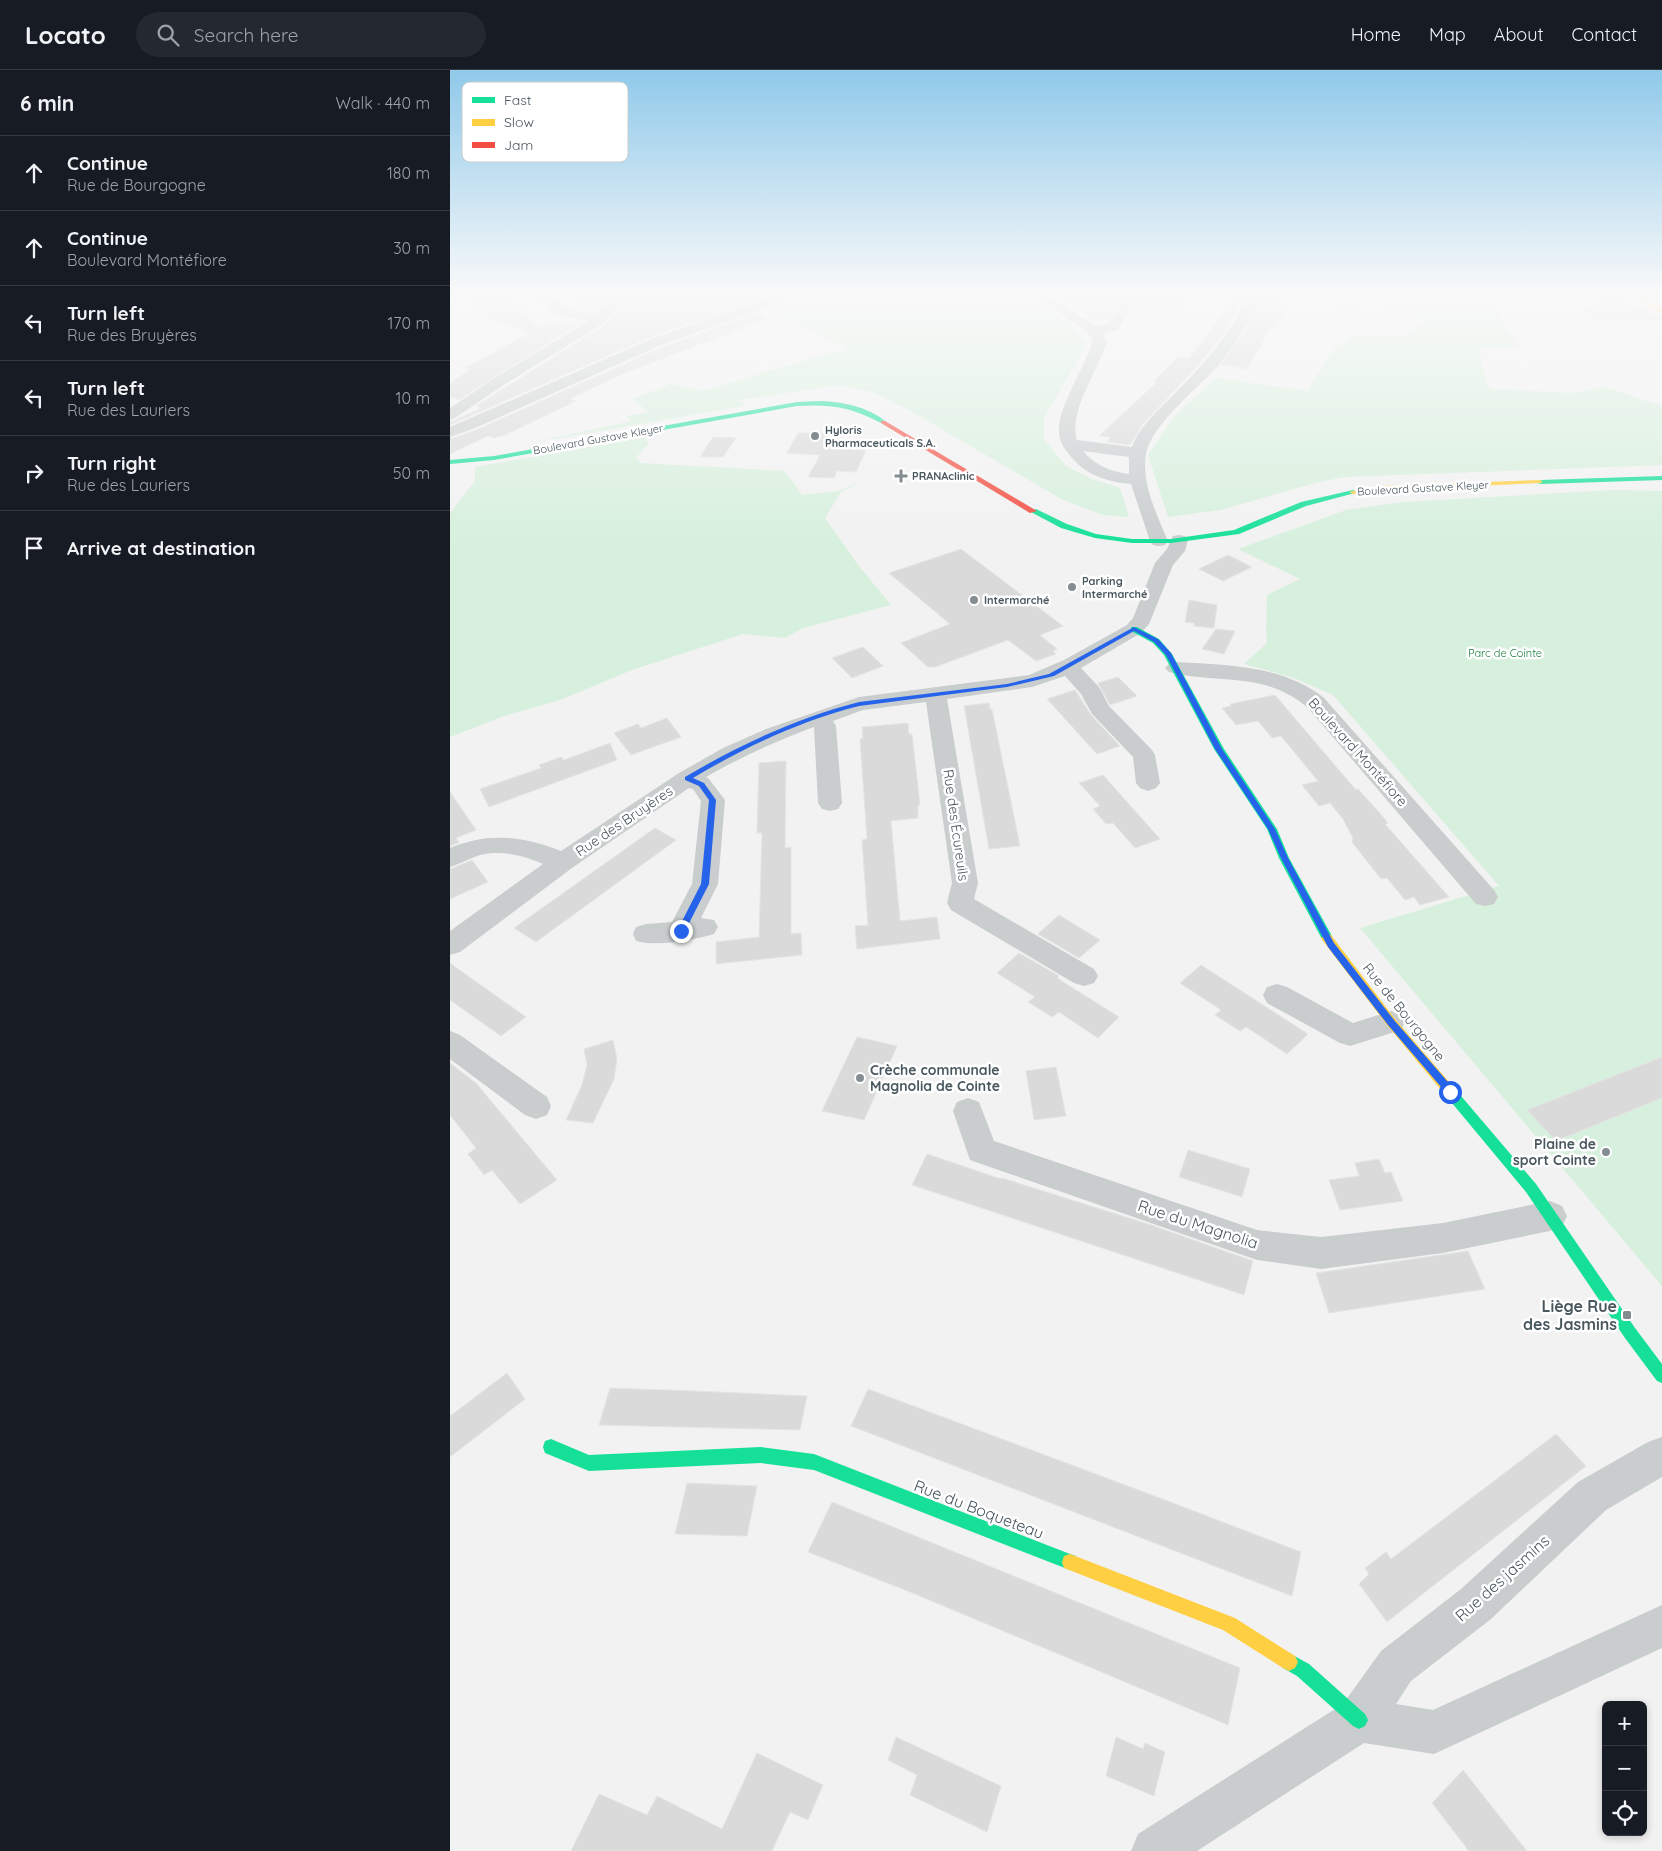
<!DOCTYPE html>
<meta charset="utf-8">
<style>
:root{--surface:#171b24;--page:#242831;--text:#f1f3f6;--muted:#9ea1a6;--line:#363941}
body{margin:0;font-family:Quicksand,sans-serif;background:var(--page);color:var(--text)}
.controls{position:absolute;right:15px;bottom:15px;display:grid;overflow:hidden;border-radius:8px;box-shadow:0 2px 8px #0003}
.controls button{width:45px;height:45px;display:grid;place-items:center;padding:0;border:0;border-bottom:1px solid var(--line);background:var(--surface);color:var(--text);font:25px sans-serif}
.stop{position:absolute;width:15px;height:15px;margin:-11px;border:4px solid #2563eb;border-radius:50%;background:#fff}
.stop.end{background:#2563eb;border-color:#fff;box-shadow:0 1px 5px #0008}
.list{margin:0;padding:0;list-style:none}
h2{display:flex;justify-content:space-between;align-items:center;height:65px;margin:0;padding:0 20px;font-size:21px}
h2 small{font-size:16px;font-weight:400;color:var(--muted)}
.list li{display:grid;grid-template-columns:32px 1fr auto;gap:15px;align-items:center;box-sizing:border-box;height:75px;padding:0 20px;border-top:1px solid var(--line)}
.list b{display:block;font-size:19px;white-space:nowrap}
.list p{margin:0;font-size:16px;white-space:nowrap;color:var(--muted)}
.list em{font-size:16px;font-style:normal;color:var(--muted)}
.icon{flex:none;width:28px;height:28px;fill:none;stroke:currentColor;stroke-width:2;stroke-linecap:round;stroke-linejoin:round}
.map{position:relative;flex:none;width:1212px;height:1781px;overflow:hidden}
header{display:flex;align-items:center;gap:30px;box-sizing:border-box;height:70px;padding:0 25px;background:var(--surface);border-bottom:1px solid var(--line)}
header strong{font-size:24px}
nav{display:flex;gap:28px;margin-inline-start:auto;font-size:18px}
.search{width:350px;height:45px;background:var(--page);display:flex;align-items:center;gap:12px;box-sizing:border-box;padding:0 18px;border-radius:28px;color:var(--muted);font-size:19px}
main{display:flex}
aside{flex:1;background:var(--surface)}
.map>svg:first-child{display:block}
.green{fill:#d7f0dd}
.building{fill:#dadadb;stroke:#e3e4e5}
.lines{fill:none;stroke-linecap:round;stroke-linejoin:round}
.street{fill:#c9cdce;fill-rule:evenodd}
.fast{fill:#16e098;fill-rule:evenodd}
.slow{fill:#ffcf43;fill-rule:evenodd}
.jam{fill:#f24e42;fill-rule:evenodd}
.route{fill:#2563eb}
.poi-dot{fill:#848d92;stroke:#fff;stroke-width:2}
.labels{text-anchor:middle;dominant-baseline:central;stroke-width:5;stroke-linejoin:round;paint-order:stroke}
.far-poi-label{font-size:11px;font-weight:bold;fill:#49575e;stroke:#fff;text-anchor:start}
.far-street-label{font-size:11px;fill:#49575e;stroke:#fff}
.far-park-label{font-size:11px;fill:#1a7f3e;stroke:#fff}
.street-label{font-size:14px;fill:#49575e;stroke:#fff}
.poi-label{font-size:14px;font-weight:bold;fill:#49575e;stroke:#fff;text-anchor:start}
.near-street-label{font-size:16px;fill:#49575e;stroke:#fff}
.near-poi-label{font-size:16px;font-weight:bold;fill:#49575e;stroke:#fff;text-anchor:end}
.key{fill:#fff;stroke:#c8cdcf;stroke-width:1}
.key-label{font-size:14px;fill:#49575e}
</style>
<header>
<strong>Locato</strong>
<div class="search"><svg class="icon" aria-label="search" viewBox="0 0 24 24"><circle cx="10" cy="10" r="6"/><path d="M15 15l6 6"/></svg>Search here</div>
<nav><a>Home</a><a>Map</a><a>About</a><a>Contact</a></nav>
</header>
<main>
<aside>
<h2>6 min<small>Walk · 440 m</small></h2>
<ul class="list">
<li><svg class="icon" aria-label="ahead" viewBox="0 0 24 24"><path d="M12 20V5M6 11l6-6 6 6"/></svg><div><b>Continue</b><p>Rue de Bourgogne</p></div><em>180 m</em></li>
<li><svg class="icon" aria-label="ahead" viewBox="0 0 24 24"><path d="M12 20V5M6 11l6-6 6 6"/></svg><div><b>Continue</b><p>Boulevard Montéfiore</p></div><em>30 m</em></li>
<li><svg class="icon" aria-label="left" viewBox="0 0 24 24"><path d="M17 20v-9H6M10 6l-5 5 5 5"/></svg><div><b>Turn left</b><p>Rue des Bruyères</p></div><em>170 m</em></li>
<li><svg class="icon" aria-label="left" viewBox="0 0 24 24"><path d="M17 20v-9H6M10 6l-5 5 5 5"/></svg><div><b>Turn left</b><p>Rue des Lauriers</p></div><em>10 m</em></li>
<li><svg class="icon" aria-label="right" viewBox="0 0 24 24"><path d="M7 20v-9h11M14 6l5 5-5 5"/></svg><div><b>Turn right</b><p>Rue des Lauriers</p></div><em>50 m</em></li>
<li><svg class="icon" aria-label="arrive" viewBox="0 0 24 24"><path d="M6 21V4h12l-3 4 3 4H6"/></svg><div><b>Arrive at destination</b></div></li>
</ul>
</aside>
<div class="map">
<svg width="1212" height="1781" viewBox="0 0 1212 1781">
<rect width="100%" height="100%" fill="#f2f2f2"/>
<path class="green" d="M353,224H396L384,229L423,239L448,235L468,238L503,225L501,224H577L624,255L637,274L594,348V369L616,396L642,409L670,418L679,447L653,445L613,430L459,340L423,322L390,315L291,330L295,336L81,373L181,351L176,346L198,342L183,329L221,314L252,321L397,278L314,238Z
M889,224H1044L1049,245L1069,277L1030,280L1032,298L1040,319L1123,323L1156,317L1212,336V395L895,407L869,412L770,440L718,447L698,385L724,346L766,308L857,321L884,279L903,266L956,265L976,251L931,236L887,238Z
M196,367L198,374L186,388L191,393L335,401L352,425L389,421L415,410L391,422L375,448L408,495L441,535L353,558L335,568L293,564L182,600L110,630L54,646L0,667V443L25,411V397Z
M1164,420L1212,421V1216L910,858L1049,816L883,625L844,608L794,594L817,573L816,563L817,525L850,509L788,479L896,440L953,432Z"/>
<path class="building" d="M19,224H57L89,258L102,252L127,255L9,330L0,327V313L21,299L15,298L78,264L30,242V239Z
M118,224H158L154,234L145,243L131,239Z
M174,224L319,225L198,268L0,355V352L31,338L26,336L155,255L170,237Z
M606,224H674L660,247L644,250Z
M691,224H733L734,237L679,245Z
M780,224H795L774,264L745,299L693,354L680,375L657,372L660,367L649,366L707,312L704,311L728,287L739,289L774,242Z
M812,225L826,226L825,230L840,232L824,259H820L797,299L771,295L794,263Z
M1163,226L1212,248V251H1152L1131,240Z
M307,243L318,248L181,301H179L119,329L126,331L55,365L44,368L38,366L0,384V369L26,360L210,278Z
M348,363H387L389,364L381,378L416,380L406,402L387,401L384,408L358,407L370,385L337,383Z
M263,367L286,368L273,387H250Z
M511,479L613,556L590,565L607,579L603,581L606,584L586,591L558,570L485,597H478L451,573L500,554L439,503Z
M778,485L802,497L773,511L749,499Z
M739,530L767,535L764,558L744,556V553L735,552Z
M766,559L785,561L774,584L752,579Z
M413,577L433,596L402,608L382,588Z
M668,607L687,626L660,635L648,613Z
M625,620L641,645L670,676L647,684L597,629Z
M825,625L906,720L908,719L928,741L938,753L935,754L999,827L970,835L964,827L955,830L937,808L931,809L902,772L903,768L893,749L880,733L869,736L852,715L868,711L831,666L822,668L808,651L786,655L772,638L781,636L780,634Z
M539,633L540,639H542L570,776L539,779L514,636Z
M217,648L231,667L181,685L164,663L188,654L191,658Z
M458,653L459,664H462L470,735H468V748L441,751L450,851L487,847L490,869L407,879L405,856L418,855L412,770L417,769L410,669L413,668L412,657Z
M160,673L167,690L39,737L30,719L91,698L89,695L111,687L114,690Z
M336,691L335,778L341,777V864L351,863L352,885L266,894V872L309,867L312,763H307L309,693Z
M653,705L710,769L685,778L663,753L656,754L643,739L650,736L629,713Z
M0,722L26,760L6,768L9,773L0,776Z
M205,758L226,770L86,872L64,858Z
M22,790L38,812L0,829V799Z
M609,845L650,870L629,888L588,864Z
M569,883L609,906L607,908L669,947L648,968L609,942L602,947L578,932L585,927L547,903Z
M0,893L25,911L76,947L51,966L0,930Z
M751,895L858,964L837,984L796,957L790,961L765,945L771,940L730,913Z
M407,967L447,976L414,1050L372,1041Z
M163,970L167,989L164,1009L143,1053L116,1050L132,1015L137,995L134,979Z
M1212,987V1028L1106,1071L1077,1040Z
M0,993L26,1013L107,1110L70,1134L42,1100L34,1105L18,1084L26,1078L0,1045Z
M606,997L616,1046L584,1050L576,1001Z
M738,1080L800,1099L792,1127L729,1107Z
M477,1084L551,1109L552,1108L701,1155L803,1191L794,1225L462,1115Z
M929,1089L935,1103L941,1102L953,1131L890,1140L879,1110L909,1106L905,1093Z
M1018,1181L1035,1219L879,1243L866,1203Z
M57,1303L75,1329L0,1387V1346Z
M160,1318L245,1321L357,1326L350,1360L149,1355Z
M418,1319L710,1428L851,1482L842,1526L401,1356Z
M1106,1364L1136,1396L937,1552L909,1514L919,1504L915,1498L936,1482L941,1489Z
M237,1413L307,1416L297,1466L225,1464Z
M382,1432L790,1598L778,1655L460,1522L358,1482Z
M446,1667L551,1716L537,1762L460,1725L467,1705L438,1690Z
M666,1667L693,1679L695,1673L715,1682L704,1726L656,1706Z
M307,1683L373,1715L358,1750L340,1742L322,1781H121L149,1724L197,1745L207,1726L272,1759Z
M1013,1700L1077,1781H1019L982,1733Z"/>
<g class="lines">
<path class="street" d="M81,224H96L114,237L146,245L156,235L160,224H172L169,236L154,253L55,314L5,348L0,350V338L45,308L138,251L104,243Z
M327,224H346L345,227L209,276L25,358L0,367V357L199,270Z
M581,224H597L647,257L658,254L676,224H689L668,260L652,264L657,270C649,301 618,340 627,370L682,377C690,355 709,340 725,323C755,293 782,264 797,224H810C801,251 786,274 768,296C748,318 701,355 696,384C691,413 707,445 718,471L715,475L709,476L703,475L700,471L681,414C660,412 637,406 623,389C616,381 610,374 609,363C606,339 636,296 643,270L635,260ZM633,381L679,387V404C661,402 645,395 633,381Z
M729,465L735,466L738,470L735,481L723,495L699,554L691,563L631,598L649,617L659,636L702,680L705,685L710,713L706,718L698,721L690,718L686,713L683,687L642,644L631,624L615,606L582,617L497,629L528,813L524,829L644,899L648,906L644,913L634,916L624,913L501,840L497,833L502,813L476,632L413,640L383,651L386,656L392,733L388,739L380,741L372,739L368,733L364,657C326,671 291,687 256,707L259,709L275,730L268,814L251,848L264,850L268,857L264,864C243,870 208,877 186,871L183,864L186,857L196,854L222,852L242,814L251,731L243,719L239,718L122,798L10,882L0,885V861L93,794C73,785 52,780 30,785C20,788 10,794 0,797V778C38,762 73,766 111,781L229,703L273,678L316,659L409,627L579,605L614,590L677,555L683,548L705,493L717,479L723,466Z
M726,592C776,595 833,595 874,628L1044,820L1048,827L1044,834L1035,836L1026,834L858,638C813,600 770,615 719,602L715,598L719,594Z
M827,914L837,917L903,953L941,941L951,944L955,952L951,960L900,976L890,973L817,933L813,925L817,917Z
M0,961L10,965L97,1027L101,1036L97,1045L86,1049L75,1045L0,989Z
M518,1028L529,1032L544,1071L807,1160L871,1167L993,1153L1100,1131L1112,1136L1117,1146L1112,1156L1100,1161L993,1183L871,1199L807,1190L520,1090L503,1041L507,1032Z
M1212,1367V1407L1156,1440L1041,1549L961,1611L946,1634L983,1640L1212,1535V1578L984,1684L914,1673L747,1781H681L688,1764L893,1634L931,1581L1011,1519L1128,1412L1198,1372Z"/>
<path class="fast" d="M371,331C393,332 419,337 436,352L431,353C401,337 381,334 347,336L44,390L0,394V390L44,386L347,332Z
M1212,406V410L1090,414L1087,412L1090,410Z
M903,420L907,422L905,423L856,436L789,464L721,473H682L645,468L611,458L579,441L586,439L617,454L646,464L682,469H721L784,460L851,432Z
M681,557H687L709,569L722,584L774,679L827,759L839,788L883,868L881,871H873L829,788L817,759L764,679L714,585L703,573L681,561Z
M996,1012L1000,1013L1086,1114L1185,1258L1212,1294V1313L1207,1311L1175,1268L1076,1122L992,1021L990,1017L992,1013Z
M101,1369L139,1385L311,1377L364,1384L620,1484L626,1486L628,1492L626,1498L620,1500L364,1400L311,1393L139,1401L95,1383L93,1377L95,1371Z
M839,1583L859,1594L915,1644L918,1650L915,1656L909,1659L903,1656L847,1606L833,1598L830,1592L833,1586Z"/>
<path class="slow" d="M1177,224H1184L1212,239V243Z
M1090,410L1092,411V413L928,420L903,424L899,422L928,416Z
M877,864L881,865L945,949L1000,1013L1002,1017L1000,1021L996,1022L992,1021L937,955L873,871L871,868Z
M620,1484L785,1548L845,1586L848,1592L845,1598L839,1601L833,1598L773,1560L614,1498L612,1492L614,1486Z"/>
<path class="jam" d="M431,351H435L587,441L580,443L431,353Z"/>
</g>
<linearGradient id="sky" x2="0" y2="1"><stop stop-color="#90c9ea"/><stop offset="0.47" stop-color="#f9f9f9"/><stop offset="1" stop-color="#f9f9f9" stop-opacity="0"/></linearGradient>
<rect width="1212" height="474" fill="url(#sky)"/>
<path class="route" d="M684,557L708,569L721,583L772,679L825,759L838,788L884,873L944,950L1004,1019V1024H997L938,955L878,877L831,788L818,759L765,679L716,585L704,572L684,561L604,606L557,617L409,636C350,651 295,677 243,708L254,713L266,730L259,814L234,863H228L227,861L251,814L259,730L249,716L235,710V707C289,675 347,648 409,632L557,614L599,604Z"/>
<g class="poi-dot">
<circle cx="365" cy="366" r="5"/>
<path d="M448.5 398.5h5v5h5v5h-5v5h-5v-5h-5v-5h5z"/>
<circle cx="622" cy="517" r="5"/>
<circle cx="524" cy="530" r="5"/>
<circle cx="410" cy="1008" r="5"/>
<circle cx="1156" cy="1082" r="5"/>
<rect x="1172" y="1240" width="10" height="10" rx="2.5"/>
</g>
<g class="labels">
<g class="far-poi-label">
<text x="375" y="360">Hyloris<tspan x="375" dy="13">Pharmaceuticals S.A.</tspan></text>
<text x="462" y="406">PRANAclinic</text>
<text x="632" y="511">Parking<tspan x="632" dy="13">Intermarché</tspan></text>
<text x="534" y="530">Intermarché</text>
</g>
<g class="far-street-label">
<text transform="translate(148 369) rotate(-10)">Boulevard Gustave Kleyer</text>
<text transform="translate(973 418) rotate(-3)">Boulevard Gustave Kleyer</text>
</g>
<g class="far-park-label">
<text x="1055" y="583">Parc de Cointe</text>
</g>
<g class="street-label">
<text transform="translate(908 682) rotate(48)">Boulevard Montéfiore</text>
<text transform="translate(174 751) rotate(-34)">Rue des Bruyères</text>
<text transform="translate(506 755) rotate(82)">Rue des Écureuils</text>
<text transform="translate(954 942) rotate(51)">Rue de Bourgogne</text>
</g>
<g class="poi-label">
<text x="420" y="1000">Crèche communale<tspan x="420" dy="16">Magnolia de Cointe</tspan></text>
<text x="1146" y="1074" text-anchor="end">Plaine de<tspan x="1146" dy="16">sport Cointe</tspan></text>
</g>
<g class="near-street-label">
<text transform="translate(748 1154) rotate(18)">Rue du Magnolia</text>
<text transform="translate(529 1439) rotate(21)">Rue du Boqueteau</text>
<text transform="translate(1052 1508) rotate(-42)">Rue des jasmins</text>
</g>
<g class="near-poi-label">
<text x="1167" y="1236">Liège Rue<tspan x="1167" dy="18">des Jasmins</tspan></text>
</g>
</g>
<rect x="12" y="12" width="166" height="80" rx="8" class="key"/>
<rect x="22" y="27" width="23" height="6" fill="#16e098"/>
<rect x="22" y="49" width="23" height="7" fill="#ffcf43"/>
<rect x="22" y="72" width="23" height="6" fill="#f24e42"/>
<g class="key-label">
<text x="54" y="35">Fast</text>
<text x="54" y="57">Slow</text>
<text x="54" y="80">Jam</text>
</g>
</svg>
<div class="controls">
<button>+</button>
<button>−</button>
<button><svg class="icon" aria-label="locate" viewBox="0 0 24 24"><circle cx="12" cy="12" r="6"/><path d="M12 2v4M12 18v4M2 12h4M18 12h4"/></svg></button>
</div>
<div class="stop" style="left:1000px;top:1022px"></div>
<div class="stop end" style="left:231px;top:861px"></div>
</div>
</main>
